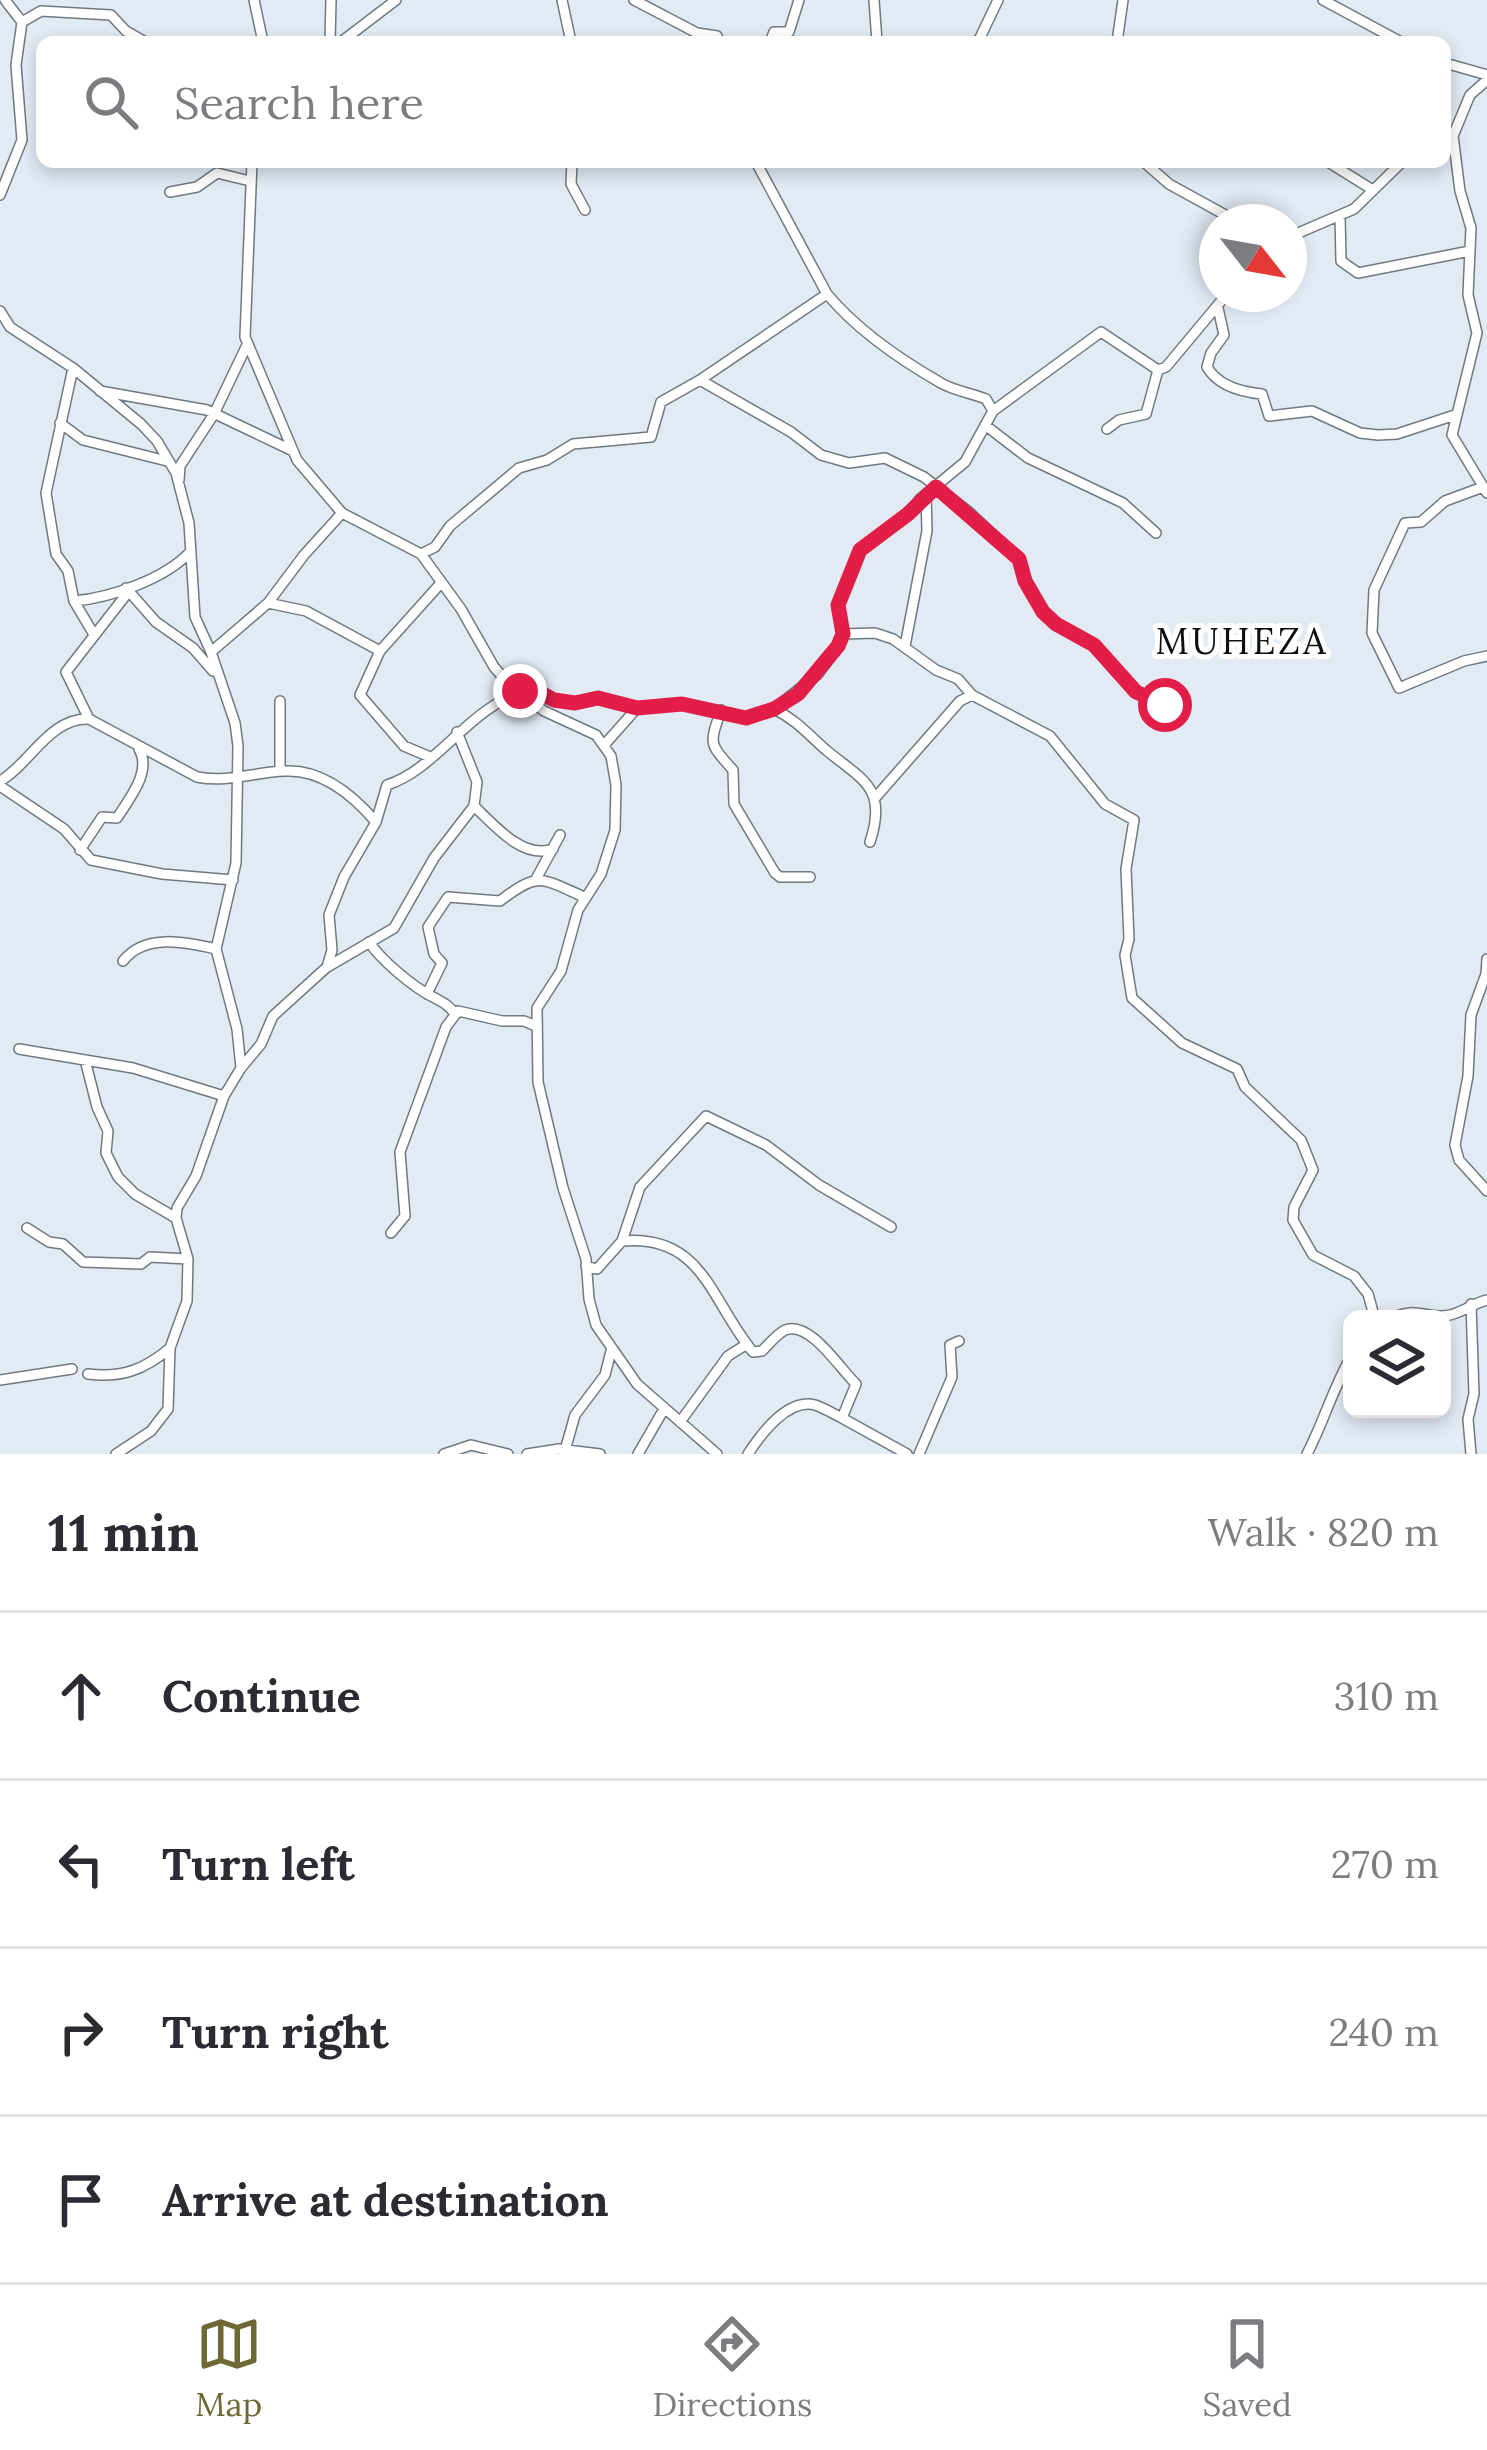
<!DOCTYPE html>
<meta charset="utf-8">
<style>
:root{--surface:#fff;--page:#f7f7f7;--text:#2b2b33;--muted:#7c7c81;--line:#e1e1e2;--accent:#6e6834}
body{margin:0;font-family:Lora,serif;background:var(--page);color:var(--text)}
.controls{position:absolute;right:36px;bottom:36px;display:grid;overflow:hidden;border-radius:18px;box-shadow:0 6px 18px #0003}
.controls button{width:108px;height:108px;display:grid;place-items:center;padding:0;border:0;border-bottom:3px solid var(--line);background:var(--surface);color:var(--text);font:60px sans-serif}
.compass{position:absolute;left:1199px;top:204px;width:108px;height:108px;border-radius:50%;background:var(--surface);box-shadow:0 6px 18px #0003;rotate:121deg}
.stop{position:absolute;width:36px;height:36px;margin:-27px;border:9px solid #e11d48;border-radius:50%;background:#fff}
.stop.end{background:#e11d48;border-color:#fff;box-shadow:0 3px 12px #0008}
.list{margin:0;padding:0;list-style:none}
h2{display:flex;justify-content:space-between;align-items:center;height:156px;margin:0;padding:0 48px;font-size:51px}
h2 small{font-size:39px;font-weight:400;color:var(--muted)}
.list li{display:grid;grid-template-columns:78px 1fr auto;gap:36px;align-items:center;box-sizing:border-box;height:168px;padding:0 48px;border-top:3px solid var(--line)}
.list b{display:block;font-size:45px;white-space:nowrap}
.list em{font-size:39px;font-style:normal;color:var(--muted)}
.icon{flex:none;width:66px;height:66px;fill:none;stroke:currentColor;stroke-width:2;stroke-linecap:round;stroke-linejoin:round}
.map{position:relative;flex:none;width:1487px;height:1454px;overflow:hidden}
.search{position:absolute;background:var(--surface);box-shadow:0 6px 18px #0003;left:36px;right:36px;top:36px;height:132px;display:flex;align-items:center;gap:30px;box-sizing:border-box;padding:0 42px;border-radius:18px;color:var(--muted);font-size:45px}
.sheet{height:828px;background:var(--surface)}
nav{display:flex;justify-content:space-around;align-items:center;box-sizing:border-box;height:168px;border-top:3px solid var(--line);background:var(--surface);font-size:33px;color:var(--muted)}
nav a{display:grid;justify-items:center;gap:6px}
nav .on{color:var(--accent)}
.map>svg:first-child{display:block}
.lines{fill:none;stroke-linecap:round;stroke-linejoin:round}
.street-casing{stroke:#707880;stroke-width:12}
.street{stroke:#fff;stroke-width:9}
.route{stroke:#e11d48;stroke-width:15}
.labels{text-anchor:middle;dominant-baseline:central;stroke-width:10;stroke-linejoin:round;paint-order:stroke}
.quarter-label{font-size:36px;letter-spacing:3px;fill:#0d0f12;stroke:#fff}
</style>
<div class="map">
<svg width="1487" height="1454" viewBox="0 0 1487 1454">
<rect width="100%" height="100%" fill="#e2eaf4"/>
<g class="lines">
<g class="street-casing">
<path id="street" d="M254,0L263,42
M562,0L571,42
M634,0L697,33L717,36L719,42
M874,0L877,42
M1323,0L1401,42
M22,22L41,11L111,15L126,31L145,42
M330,42L331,0
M341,42L396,0
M770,42L774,32H789L799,0
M978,42L998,0
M1117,42L1123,0
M1445,63L1487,75
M1487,80L1470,95L1453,136L1460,191L1471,228L1468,295L1477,333L1452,435L1487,493
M252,162L245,337L297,460L342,513L421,554L461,609L494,667L509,684L544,711L596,735L611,756L616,785L615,830L601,874L578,910L561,971L537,1008L538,1082L563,1188L586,1259L589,1299L596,1325L637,1384L717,1454
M572,162L571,184L585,210
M756,162L827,294C858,331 899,359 941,383C954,391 972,393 986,399L993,411
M1144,162L1169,184L1238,222
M1328,162L1373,190
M170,192L197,187L217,173L250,181
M0,195L22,140L16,65L22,22L5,0
M1340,216L1341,261L1358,273L1470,251
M1289,237L1354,209L1402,162
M1218,308L1224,335L1211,353L1207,367C1218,386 1241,392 1262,394L1269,416L1312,411L1360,433L1378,435L1397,434L1455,415
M0,311L10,327L73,368L141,424L157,441L176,473L189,523L195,617L211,652L235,723L238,746L236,863L216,949L237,1029L241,1068L224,1096L196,1176L177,1208L176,1218L188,1259L187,1301L170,1348L168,1409L151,1431L116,1454
M73,368L46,493L56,554L68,571L74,601L93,633
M700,380L791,432L821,455L849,463L885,458L924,477L969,512L1019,559L1025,581L1043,612L1056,624L1094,645L1136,692L1165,705L1176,715
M100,391L207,410L293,451
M60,423L83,440L167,461
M985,425L1028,458L1123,503L1156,533
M1107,429L1119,420L1146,414L1158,370
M179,480L180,466L214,414L246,347
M1483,487L1445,501L1421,522L1405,523L1374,590L1372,633L1399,688L1464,661L1487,656
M421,554L435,547L450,526L519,468L547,460L573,444L651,437L661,402L700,380L827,294
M126,588L156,622L193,648L213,671
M129,591L66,672L89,719L197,777C228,783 254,772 285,771C322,769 353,795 376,822
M74,601C110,598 165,579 190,552
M268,603L306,611L380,651
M843,634L875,633L893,639L936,670L958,679L972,695L1050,736L1105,804L1134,820L1126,869L1129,939L1125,955L1132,998L1182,1043L1237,1069L1245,1087L1301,1140L1313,1170L1294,1207L1293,1220L1313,1255L1354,1276L1368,1294L1375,1319
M905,646L927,531L926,494
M211,652L268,603L304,555L342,513
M280,701V771
M774,709C795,719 808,734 826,750C862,780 888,787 870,842
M721,710C709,745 709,743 733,770L734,804L775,873L780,877H810
M457,732L477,782L474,806C494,825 523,860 553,849
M606,743L637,708
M430,757L404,746L360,695L380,651L441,583
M0,781C29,765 50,717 89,719
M0,786L64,829L91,860L162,874L233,880
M875,798L960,701L972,695
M80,850L102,817L117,818C130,798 152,771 139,749
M536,879L560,835
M369,942C381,960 412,986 431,996C442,1002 448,1004 455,1014
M1487,959L1486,974L1471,1015L1468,1076L1455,1145L1459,1160L1487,1191
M123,961C145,933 185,942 216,949
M329,966L394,928L434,858L474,806
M427,994L442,963L434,954L428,927L448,897L500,901C539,871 541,878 584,897
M19,1049L133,1068L224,1096
M85,1060L97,1107L108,1131L106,1153L118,1177L135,1194L176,1218
M241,1068L261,1044L273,1016L327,967L332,950L329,915L344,877L376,822L387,785C437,769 467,709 527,689L554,700L575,703L599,698L637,708L682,704L747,718L774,709L818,674L838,647L843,634L838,605L860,550L908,514L920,499L965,462L993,411L1101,332L1158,370L1166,367L1227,294
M27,1228L49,1242L63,1244L83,1262L141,1264L150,1257L188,1259
M391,1233L405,1216L400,1152L446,1027L458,1011L502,1021H524L536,1026
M622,1241L640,1187L706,1116L766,1145L819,1185L891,1227
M586,1266L597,1269L622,1241C703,1234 710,1300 753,1352L762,1351C768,1345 777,1334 785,1330C810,1320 840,1369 856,1384L842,1418L907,1454
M1471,1304L1474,1394L1468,1419L1471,1454
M1392,1319C1414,1305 1428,1320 1450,1315C1463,1312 1474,1303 1487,1300
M88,1374C122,1378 144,1370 170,1348
M0,1380L72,1369
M680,1422L728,1356L747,1344
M444,1454L471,1445L508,1454
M527,1454L559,1449L600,1454
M564,1454L575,1415L605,1375L611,1351
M638,1454L664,1409
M748,1454C761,1434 788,1398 815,1405C824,1408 834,1414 842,1418
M919,1454L952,1377L950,1345L959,1341
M1307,1454C1324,1421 1333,1388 1352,1355"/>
</g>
<use href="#street" class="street"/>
</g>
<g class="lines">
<path class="route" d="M520,691L534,689L554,700L575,703L598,698L637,708L682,704L746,718L774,709L798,694L838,646L843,634L838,605L860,550L908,514L936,487L1019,559L1025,581L1043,612L1056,624L1094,645L1136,692L1165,705"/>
</g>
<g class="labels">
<g class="quarter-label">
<text x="1242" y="641">MUHEZA</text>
</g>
</g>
</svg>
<div class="controls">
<button><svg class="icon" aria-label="layers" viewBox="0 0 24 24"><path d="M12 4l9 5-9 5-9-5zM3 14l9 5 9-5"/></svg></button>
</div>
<svg class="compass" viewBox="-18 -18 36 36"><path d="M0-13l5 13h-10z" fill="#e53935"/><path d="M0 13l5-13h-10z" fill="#7c7c81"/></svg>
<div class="stop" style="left:1165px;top:705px"></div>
<div class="stop end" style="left:520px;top:691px"></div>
<div class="search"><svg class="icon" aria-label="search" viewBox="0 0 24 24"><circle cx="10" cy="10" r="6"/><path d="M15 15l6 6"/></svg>Search here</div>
</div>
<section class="sheet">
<h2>11 min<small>Walk · 820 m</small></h2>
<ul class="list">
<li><svg class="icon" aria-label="ahead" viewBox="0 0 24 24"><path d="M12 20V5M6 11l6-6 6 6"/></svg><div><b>Continue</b></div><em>310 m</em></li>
<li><svg class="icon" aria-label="left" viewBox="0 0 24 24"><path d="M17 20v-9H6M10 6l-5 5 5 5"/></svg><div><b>Turn left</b></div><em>270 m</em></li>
<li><svg class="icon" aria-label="right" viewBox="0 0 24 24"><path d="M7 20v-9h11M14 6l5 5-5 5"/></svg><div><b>Turn right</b></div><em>240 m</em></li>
<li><svg class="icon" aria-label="arrive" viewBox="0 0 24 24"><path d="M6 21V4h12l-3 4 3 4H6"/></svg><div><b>Arrive at destination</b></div></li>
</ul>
</section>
<nav>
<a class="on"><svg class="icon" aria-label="map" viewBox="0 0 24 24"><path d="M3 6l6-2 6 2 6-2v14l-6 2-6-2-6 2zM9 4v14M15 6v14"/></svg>Map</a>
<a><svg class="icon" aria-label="directions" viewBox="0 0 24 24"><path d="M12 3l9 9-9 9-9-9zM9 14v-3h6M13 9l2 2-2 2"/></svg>Directions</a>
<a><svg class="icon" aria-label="saved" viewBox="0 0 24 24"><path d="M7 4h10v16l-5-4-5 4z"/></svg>Saved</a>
</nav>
